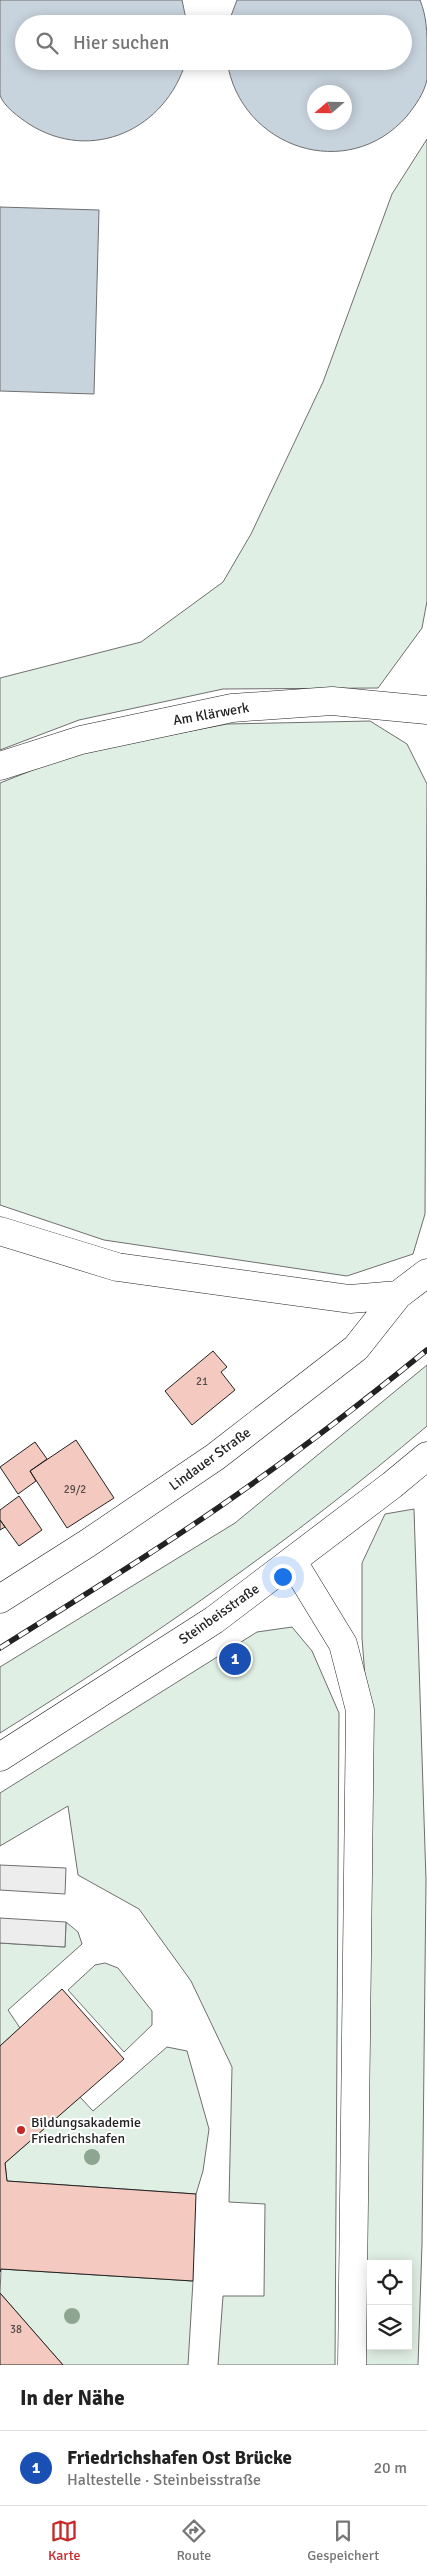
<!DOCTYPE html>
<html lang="de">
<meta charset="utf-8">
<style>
:root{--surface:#fff;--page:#f2f2f2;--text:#222;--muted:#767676;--line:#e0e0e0;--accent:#c62828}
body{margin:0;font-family:Signika,sans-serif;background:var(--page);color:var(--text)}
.controls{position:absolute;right:15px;bottom:15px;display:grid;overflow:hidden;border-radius:0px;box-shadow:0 2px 12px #0003}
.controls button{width:45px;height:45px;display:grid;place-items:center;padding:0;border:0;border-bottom:1px solid var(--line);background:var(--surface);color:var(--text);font:25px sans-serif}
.compass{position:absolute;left:307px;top:85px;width:45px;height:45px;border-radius:50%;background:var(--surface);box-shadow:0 2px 12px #0003;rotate:250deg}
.you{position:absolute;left:282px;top:1576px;width:18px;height:18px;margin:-12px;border:4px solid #fff;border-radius:50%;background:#1a73e8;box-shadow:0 0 0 8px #1a73e833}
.badge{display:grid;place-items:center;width:32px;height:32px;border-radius:50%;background:var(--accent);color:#fff;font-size:16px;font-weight:700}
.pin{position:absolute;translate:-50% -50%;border:2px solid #fff;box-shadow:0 1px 5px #0006}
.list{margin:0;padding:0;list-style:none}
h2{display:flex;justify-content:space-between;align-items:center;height:65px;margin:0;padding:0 20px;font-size:21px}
h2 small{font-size:16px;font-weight:400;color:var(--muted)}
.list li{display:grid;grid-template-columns:32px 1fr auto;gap:15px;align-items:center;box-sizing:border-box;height:75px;padding:0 20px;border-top:1px solid var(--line)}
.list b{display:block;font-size:19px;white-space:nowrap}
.list p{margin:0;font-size:16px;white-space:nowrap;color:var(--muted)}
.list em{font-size:16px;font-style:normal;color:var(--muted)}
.icon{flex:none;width:28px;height:28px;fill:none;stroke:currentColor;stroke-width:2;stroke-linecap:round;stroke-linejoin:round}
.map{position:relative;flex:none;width:427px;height:2365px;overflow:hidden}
.search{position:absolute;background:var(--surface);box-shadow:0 2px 12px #0003;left:15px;right:15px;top:15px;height:55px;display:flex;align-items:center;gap:12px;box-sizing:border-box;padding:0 18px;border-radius:28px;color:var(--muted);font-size:19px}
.sheet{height:140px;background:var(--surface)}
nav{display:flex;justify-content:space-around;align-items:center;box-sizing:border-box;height:70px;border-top:1px solid var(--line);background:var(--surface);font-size:14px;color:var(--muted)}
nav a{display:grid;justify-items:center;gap:2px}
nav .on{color:var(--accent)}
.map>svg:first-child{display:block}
.green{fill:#e0efe3;stroke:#6f6f6f;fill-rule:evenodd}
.parking{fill:#ededed;stroke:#6f6f6f}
.water{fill:#c7d3dd;stroke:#6f6f6f;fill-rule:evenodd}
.building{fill:#f3c9c0;stroke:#222}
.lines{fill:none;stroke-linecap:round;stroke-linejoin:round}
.minor-casing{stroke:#222;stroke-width:29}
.minor{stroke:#fff;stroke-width:28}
.rail-casing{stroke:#222;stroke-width:5.5}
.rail{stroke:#fff;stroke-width:4;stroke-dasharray:11;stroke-linecap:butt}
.tree{fill:#8da692}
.poi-dot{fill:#c62828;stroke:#fff;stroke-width:2}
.labels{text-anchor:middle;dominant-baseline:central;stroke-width:4;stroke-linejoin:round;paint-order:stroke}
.number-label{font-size:11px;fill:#564c4a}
.street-label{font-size:14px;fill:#222;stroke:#fff}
.poi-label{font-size:14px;fill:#222;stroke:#fff;text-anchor:start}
</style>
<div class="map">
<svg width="427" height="2365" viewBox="0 0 427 2365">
<rect width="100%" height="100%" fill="#fff"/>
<path class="green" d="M427,139V601L422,628L378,688L223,689L79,720L0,750V678L141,642L223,582L251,534L323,382L392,194Z
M370,721L407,744L427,784L425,1214L413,1254L347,1276L104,1240L0,1205V783L76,753L227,724Z
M427,1365V1426C293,1540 149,1640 0,1733V1667L235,1523Z
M414,1509L426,1880L422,2244L418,2365H359L368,1715L362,1638V1563L385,1514ZM371,2264H408V2346H371Z
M292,1627L312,1651L339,1713L335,2365H218L223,2296H264L265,2204L229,2202L232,2067L191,1981L139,1909L78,1875L68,1806L0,1846V1793L257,1632Z
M66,1922L78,1932L82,1944L8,2010L20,2028L0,2046V1943L65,1947Z
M105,1963L118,1968L152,2011V2025L124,2052L68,1990L95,1965Z
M167,2047L187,2051L209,2129L203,2171L196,2194L7,2181L5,2163L80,2097L93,2111Z
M1,2269L193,2281L188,2365H63L0,2293Z"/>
<path class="parking" d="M0,1865L66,1868L65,1894L0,1890Z
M0,1918L66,1922L65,1947L0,1943Z"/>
<path class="water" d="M0,0H182L187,24H24V61H186C166,129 92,164 29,124C20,118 3,106 0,95C0,87 0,76 0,68C0,46 0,23 0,0Z
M237,0H420C427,17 427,33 427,52C427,61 427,70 427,79C425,92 415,106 407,116C348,184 240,148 227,61H403V24H228ZM344,92V122H314V92Z
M0,207L99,210L94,394L0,391Z"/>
<path class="building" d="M213,1351L227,1367L221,1372L235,1390L192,1425L165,1391Z
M76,1440L114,1498L67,1528L30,1471Z
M35,1442L47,1459L30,1471L36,1481L18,1494L0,1467Z
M19,1496L42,1530L19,1546L0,1520V1510Z
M0,1520L5,1527L0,1530Z
M62,1989L124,2059L5,2163L7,2181L196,2194L193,2281L1,2269L0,2272V2046Z
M0,2293L63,2365H0Z"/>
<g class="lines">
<g class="minor-casing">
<path id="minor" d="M0,766L81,740L232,708L332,701L427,710
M0,1231L117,1267L350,1299L398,1295L427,1273
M293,1562L343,1644L360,1710L352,2365
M0,1599L88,1543L215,1457L356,1348L398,1295
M0,1757L214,1620L392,1485L427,1456"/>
</g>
<use href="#minor" class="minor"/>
<g class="rail-casing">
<path id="rail" d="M0,1648C84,1595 168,1544 249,1486C310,1443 369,1397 427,1350"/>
</g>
<use href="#rail" class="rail"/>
</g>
<g class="tree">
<circle cx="92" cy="2157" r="8"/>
<circle cx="72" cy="2316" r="8"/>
</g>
<circle class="poi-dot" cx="21" cy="2130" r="5"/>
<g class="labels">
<g class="number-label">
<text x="202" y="1381">21</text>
<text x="75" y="1489">29/2</text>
<text x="16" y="2329">38</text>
</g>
<g class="street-label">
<text transform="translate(211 714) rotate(-10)">Am Klärwerk</text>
<text transform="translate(210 1459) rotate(-36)">Lindauer Straße</text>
<text transform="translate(219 1614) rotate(-35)">Steinbeisstraße</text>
</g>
<g class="poi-label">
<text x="31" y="2122">Bildungsakademie<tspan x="31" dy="16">Friedrichshafen</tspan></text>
</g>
</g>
</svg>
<div class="controls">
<button><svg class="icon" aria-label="locate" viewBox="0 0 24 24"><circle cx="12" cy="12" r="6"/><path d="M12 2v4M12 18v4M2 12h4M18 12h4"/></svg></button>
<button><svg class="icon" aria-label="layers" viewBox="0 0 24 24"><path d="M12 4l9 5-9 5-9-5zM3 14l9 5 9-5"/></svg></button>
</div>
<svg class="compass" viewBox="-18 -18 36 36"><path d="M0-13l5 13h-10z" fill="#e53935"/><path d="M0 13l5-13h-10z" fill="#767676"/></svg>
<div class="you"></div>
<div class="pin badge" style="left:235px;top:1659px;background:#1a4fb4">1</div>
<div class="search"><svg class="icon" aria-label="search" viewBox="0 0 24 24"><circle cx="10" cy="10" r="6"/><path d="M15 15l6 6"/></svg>Hier suchen</div>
</div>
<section class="sheet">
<h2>In der Nähe<small></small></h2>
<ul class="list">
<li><span class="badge" style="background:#1a4fb4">1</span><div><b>Friedrichshafen Ost Brücke</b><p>Haltestelle · Steinbeisstraße</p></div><em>20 m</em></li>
</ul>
</section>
<nav>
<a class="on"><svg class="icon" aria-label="map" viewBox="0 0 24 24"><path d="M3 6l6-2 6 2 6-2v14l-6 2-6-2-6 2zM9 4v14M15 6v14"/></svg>Karte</a>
<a><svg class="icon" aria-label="directions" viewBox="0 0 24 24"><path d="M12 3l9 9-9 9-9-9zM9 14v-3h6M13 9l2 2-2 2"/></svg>Route</a>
<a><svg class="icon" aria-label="saved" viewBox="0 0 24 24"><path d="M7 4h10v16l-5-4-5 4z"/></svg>Gespeichert</a>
</nav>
